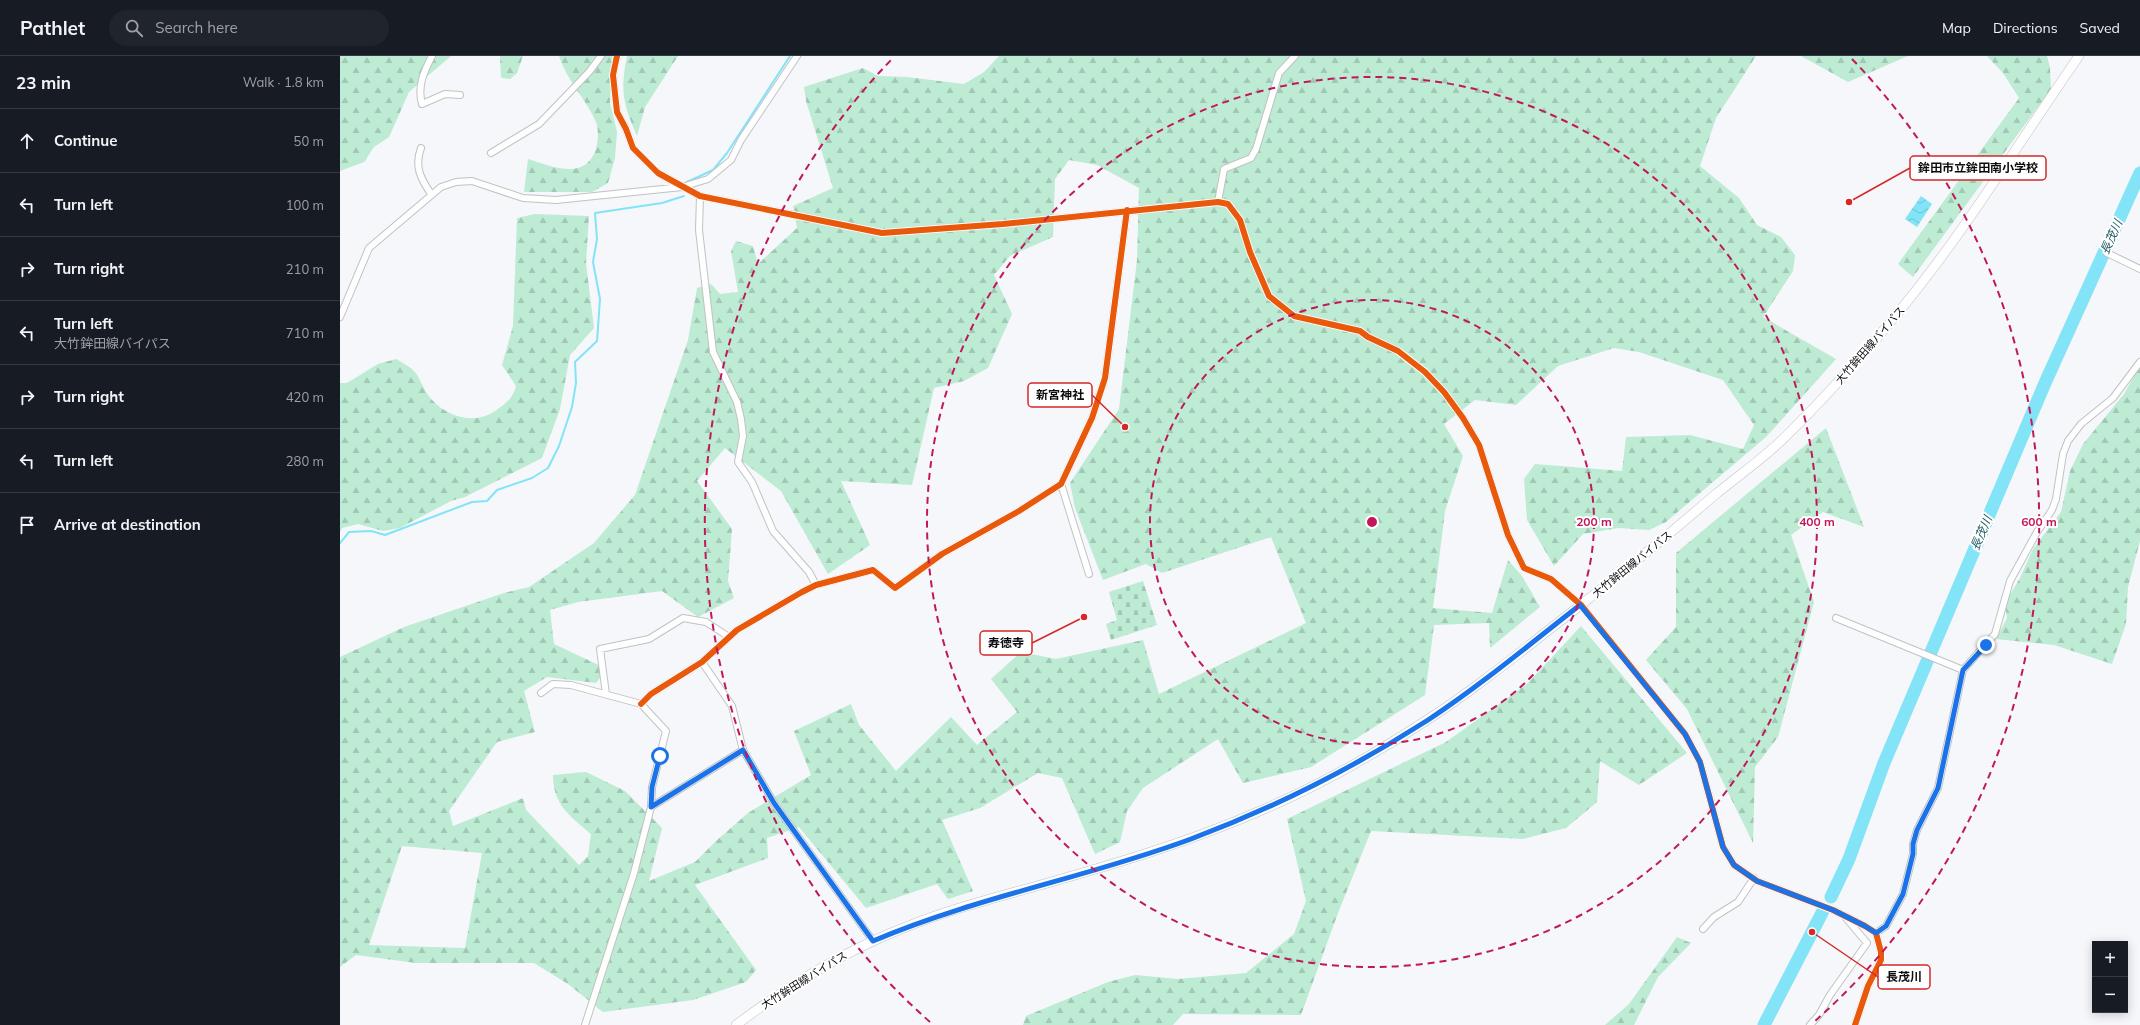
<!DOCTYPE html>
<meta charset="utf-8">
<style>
:root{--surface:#171b24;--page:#20242c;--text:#f1f3f6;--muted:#9ea1a6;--line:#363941}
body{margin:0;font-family:Mulish,"Noto Sans JP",sans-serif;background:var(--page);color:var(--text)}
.controls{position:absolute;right:12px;bottom:12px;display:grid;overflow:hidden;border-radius:0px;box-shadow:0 2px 10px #0003}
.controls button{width:36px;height:36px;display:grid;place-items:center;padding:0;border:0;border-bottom:1px solid var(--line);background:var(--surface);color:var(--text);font:20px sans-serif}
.stop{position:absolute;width:12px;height:12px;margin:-9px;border:3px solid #1a73e8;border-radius:50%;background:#fff}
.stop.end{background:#1a73e8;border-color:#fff;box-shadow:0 1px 4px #0008}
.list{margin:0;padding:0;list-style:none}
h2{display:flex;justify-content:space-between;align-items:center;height:52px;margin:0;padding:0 16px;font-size:17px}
h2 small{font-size:13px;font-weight:400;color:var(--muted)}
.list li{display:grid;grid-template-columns:26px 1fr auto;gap:12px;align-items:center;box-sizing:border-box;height:64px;padding:0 16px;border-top:1px solid var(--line)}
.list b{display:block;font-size:15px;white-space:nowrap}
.list p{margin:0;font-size:13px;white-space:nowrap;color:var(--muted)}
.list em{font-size:13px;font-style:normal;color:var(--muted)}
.icon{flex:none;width:22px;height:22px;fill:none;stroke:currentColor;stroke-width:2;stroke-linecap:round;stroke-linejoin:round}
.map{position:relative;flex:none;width:1800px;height:969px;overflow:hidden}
header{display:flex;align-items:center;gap:24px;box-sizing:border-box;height:56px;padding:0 20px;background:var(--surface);border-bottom:1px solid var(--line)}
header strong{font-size:19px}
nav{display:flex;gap:22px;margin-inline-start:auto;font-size:14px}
.search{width:280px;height:36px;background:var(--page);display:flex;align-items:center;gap:10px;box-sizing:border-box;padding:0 14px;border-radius:22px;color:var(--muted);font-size:15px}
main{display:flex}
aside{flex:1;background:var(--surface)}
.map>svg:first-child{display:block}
.forest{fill:url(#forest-firs);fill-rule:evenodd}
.cemetery{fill:url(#cemetery-stones)}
.water{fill:url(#water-waves)}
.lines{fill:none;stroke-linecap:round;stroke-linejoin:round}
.stream{stroke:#83e3f7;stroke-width:2}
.river{stroke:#83e3f7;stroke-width:13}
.minor-casing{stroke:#c0c2c4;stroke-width:8}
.secondary-casing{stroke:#c0c2c4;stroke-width:10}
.minor{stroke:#fefefe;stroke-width:6}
.secondary{stroke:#fefefe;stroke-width:9}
.cycleway-casing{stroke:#fff;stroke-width:8}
.cycleway{stroke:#e8590c;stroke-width:6}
.route{stroke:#1a73e8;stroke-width:5}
.ring{fill:none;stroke:#c2185b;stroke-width:2;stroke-dasharray:7 5}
.labels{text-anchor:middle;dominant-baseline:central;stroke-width:4;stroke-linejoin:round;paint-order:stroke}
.street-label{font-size:11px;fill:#0c0c0e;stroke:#fff}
.water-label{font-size:12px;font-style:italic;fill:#245c67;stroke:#fff}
.centre{fill:#c2185b;stroke:#fff;stroke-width:2}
.ring-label{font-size:12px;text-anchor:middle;font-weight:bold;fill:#c2185b;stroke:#fff;stroke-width:4;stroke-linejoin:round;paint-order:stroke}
.leader{fill:none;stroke:#d62828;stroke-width:1.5}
.callout-dot{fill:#d62828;stroke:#fff;stroke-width:1.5}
.callout{fill:#fff;stroke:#d62828;stroke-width:1.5}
.callout-label{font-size:12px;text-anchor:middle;font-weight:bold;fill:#0c0c0e}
</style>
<header>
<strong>Pathlet</strong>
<div class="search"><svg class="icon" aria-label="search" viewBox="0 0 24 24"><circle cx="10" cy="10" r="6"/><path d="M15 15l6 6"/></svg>Search here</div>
<nav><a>Map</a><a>Directions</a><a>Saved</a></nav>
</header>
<main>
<aside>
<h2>23 min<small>Walk · 1.8 km</small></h2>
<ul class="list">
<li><svg class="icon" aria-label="ahead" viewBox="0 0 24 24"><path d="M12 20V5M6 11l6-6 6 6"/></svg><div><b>Continue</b></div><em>50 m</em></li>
<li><svg class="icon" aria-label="left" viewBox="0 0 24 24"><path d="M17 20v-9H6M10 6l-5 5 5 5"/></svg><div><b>Turn left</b></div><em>100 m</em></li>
<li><svg class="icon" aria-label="right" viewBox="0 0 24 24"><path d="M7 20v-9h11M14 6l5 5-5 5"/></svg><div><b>Turn right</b></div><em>210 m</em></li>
<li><svg class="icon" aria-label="left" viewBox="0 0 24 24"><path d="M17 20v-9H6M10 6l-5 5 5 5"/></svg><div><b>Turn left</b><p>大竹鉾田線バイパス</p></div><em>710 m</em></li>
<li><svg class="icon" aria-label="right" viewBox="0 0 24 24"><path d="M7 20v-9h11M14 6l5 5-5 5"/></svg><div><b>Turn right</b></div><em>420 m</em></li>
<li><svg class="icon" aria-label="left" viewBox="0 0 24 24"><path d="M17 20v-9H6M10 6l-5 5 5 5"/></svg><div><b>Turn left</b></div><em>280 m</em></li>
<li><svg class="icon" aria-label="arrive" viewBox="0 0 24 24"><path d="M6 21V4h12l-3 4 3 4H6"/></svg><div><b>Arrive at destination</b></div></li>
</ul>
</aside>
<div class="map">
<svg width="1800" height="969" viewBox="0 0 1800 969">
<defs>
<pattern id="forest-firs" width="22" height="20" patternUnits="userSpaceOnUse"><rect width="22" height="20" fill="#bdebd4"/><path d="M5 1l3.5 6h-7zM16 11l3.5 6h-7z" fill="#a1c8b5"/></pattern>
<pattern id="cemetery-stones" width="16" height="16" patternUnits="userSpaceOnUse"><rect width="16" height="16" fill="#bdebd4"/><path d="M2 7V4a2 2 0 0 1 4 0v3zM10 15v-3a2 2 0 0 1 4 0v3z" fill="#a1c8b5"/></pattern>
<pattern id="water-waves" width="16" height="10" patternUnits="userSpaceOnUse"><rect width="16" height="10" fill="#83e3f7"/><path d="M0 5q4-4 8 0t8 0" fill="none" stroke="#70c2d3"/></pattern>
</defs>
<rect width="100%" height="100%" fill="#f5f7fa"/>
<path class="forest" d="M0,0H111L69,36L49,81L34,91L24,106L0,115Z
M160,0H183L177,17L170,23L161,22Z
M219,0H272L270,47L277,76L275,102L268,127L252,136H184L188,103C211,110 245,126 256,93C258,85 259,74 256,66C246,43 227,25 219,0Z
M287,0H338L305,51L297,80C283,48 280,35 287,0Z
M659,0H1416L1376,62L1360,110L1399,142L1417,169L1441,181L1455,199L1453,215L1423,261L1496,303L1426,381L1326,466L1309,474L1278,472L1243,478L1214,510L1187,464L1184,423L1195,408L1282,415L1286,381L1350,379L1403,393L1414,369L1383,324L1299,296L1274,292L1218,310L1176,349L1135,344L1104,368L1123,400L1105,455L1093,552L1152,557L1168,504L1182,520L1200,551L1150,592L1149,567L1094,569L1085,639L971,711L903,727L878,683L803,732L787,755L780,786L755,798L722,722L698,717L640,752L602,764L633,835L608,843L597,828L526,852L459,771L427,782L428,802L355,829L416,914L406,926L353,944L263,956L228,928L194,907H76L16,899L0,911V601L64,571L164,537L189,531L254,487L295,439L348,284L357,232L371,228L380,238L398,236L391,195L396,185L413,190L418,208L457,172L453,150L493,132L466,45L464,31L523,12L538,20L567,21L624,28L644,16ZM729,104L757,109L799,132L797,204L779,353L730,427L735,452L763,524L806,508L822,517L931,481L966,567L819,638L803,584L716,603L681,596L651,623L677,656L637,689L611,661L556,715L519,669L511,648L454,675L471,719L408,757L376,785L355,806L309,825L322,772L285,735L246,716L213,719C213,749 230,760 251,778L248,800L239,809L186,754L183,742L113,770L109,755L157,686L195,676L184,635L207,621L256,627L267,613L214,588L210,554L238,546L322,535L358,561L394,542L388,525L392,473L357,425L385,392L441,435L488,518L530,489L501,425L572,429L594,332L624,325L648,312L672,258L654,219L670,200L713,181L715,123ZM62,790L142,797L125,892L29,889Z
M1461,0H1568L1508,26Z
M1647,0H1707L1710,12L1711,33L1573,221L1558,208L1679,42L1663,17Z
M195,158L249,160L246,207L254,272L230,299L220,353L202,402L125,441L111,445L60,472L43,475L18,468L2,472L0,476V327H7L38,308L56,303C61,306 67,309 72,313C80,320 82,331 88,339C103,360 133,370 155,355C165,348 173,343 176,330L162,309L173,270L177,162Z
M1800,310V485L1788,531L1786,568L1772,608L1714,589L1656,583L1667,562L1665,547L1680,522L1693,493L1721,456L1730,415L1743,388L1784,338Z
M1486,372L1524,471L1483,456L1451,479L1474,546L1438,681L1415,711L1413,787L1347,653L1306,604L1336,571V497Z
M1241,570L1347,697L1299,729L1260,705L1257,746L1226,772L1183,783L1031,775L998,857L961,959L843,958L833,969H683L686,960L768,926L795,919L838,923L906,917L954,878L966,845L947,763L1106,686L1187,628Z
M1337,881L1351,887L1318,921L1294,969H1265L1289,948Z"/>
<path class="cemetery" d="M803,525L817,569L771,584L766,568L777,564L769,536Z"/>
<path class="water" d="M1581,140L1592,148L1577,171L1565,163Z"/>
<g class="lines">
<path class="stream" d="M347,126L373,114L387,97L450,0
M0,487L9,476L31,475L45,479L132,446L147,445L157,434L192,422L208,412L219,390L232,351L236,327L235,306L257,285L260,243L253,206L257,183L255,157L322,147L344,140"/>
<path class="river" d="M1491,841L1509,803L1544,707L1705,327L1800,117
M1424,969L1483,855"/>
<g class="minor-casing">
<path id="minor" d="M92,0C84,15 77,31 82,48L105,38L120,39
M277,0L273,19L277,56L286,73L293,92L318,117L360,140L542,177L663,168L878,146L888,148L900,164L910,196L929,240L954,260L1020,275L1028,281L1058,295L1085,316L1104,336L1123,362L1139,389L1168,479L1184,512L1211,523L1241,549L1345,678L1360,706L1383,791L1394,809L1417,825L1493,854L1525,870L1536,877L1541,896V904L1528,930L1515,969
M81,92C74,111 81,123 91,138
M151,97L199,68L249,16L261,0
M360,140L359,174L373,296L397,346L401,363L403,380L398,406L412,426L433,475L469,516L476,529
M878,146L884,113L911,102L916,93L939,17L955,0
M1767,197L1800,213
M0,261L29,192L101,131L116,126L132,125L183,142L216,144L342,131L368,123L391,104L401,84L457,0
M721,428L749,518
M1496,562L1623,614
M362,606L392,650L403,694L434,747L533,885
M201,637L213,628L231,629L301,648L326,675L312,731L311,751L294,817L245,969
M266,638L260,593L309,583L343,562L366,566L389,581
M301,648L311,638L362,606L397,574L462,536L476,529L533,514L555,532L602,498L679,455L721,428L752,362L765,322L787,154
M311,751L403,694
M1363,873L1374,861L1398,846L1414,822
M1536,877L1546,870L1563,838L1573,798V788L1577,774L1598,732L1623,614L1655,578L1670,525L1697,476L1712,454L1716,443L1723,398L1728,385L1741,368L1773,342L1800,306
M1470,969L1479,959L1490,939L1527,887L1506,862"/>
</g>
<g class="secondary-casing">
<path id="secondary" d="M396,969C449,929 504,895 566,871C610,853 658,841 704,828C778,807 852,785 922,754C980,729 1035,698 1087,664C1135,633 1179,597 1224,562C1276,522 1326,481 1376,438C1398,420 1422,403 1442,384C1481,346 1517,306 1552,264C1622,181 1677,89 1739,0"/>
</g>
<use href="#minor" class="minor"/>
<use href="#secondary" class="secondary"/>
<g class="cycleway-casing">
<path id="cycleway" d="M277,0L273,19L277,56L286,73L293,92L318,117L360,140L542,177L663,168L878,146L888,148L900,164L910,196L929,240L954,260L1020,275L1028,281L1058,295L1085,316L1104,336L1123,362L1139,389L1168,479L1184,512L1211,523L1241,549L1345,678L1360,706L1383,791L1394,809L1417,825L1493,854L1525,870L1536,877L1541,896V904L1528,930L1515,969
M301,648L311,638L362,606L397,574L462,536L476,529L533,514L555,532L602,498L679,455L721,428L752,362L765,322L787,154"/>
</g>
<use href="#cycleway" class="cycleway"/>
</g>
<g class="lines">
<path class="route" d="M320,700L312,731L311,751L403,694L434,747L533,885C636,841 746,822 851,783C934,752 1013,712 1088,664C1141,629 1190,588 1240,549L1345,678L1360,706L1383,791L1394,809L1417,825L1493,854L1525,870L1536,877L1546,870L1563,838L1573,798V788L1577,774L1598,732L1623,614L1646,589"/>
</g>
<g class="ring">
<circle cx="1032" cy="466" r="222"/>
<circle cx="1032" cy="466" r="445"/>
<path d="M590 966A667 667 0 0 1 552 3M1512 3A667 667 0 0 1 1474 966"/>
</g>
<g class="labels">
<g class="street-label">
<text transform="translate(1530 289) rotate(-49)">大竹鉾田線バイパス</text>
<text transform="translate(1292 508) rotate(-39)">大竹鉾田線バイパス</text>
<text transform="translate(464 924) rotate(-32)">大竹鉾田線バイパス</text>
</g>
<g class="water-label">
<text transform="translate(1771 181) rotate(-66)">長茂川</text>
<text transform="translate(1641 477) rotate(-67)">長茂川</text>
</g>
</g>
<circle cx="1032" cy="466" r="6" class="centre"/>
<g class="ring-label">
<text x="1254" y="470">200 m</text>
<text x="1477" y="470">400 m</text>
<text x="1699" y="470">600 m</text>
</g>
<path class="leader" d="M1509 146L1570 112M785 371L752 339M744 561L692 587M1472 876L1538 921"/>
<g class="callout-dot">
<circle cx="1509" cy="146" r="4"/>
<circle cx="785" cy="371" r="4"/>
<circle cx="744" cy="561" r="4"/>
<circle cx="1472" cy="876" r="4"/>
</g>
<g class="callout">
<rect x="1570" y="100" width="136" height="24" rx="4"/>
<rect x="688" y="327" width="64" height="24" rx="4"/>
<rect x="640" y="575" width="52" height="24" rx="4"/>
<rect x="1538" y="909" width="52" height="24" rx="4"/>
</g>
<g class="callout-label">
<text x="1638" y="116">鉾田市立鉾田南小学校</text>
<text x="720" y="343">新宮神社</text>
<text x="666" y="591">寿徳寺</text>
<text x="1564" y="925">長茂川</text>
</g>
</svg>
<div class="controls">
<button>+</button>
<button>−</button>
</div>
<div class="stop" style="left:320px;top:700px"></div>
<div class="stop end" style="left:1646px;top:589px"></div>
</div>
</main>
